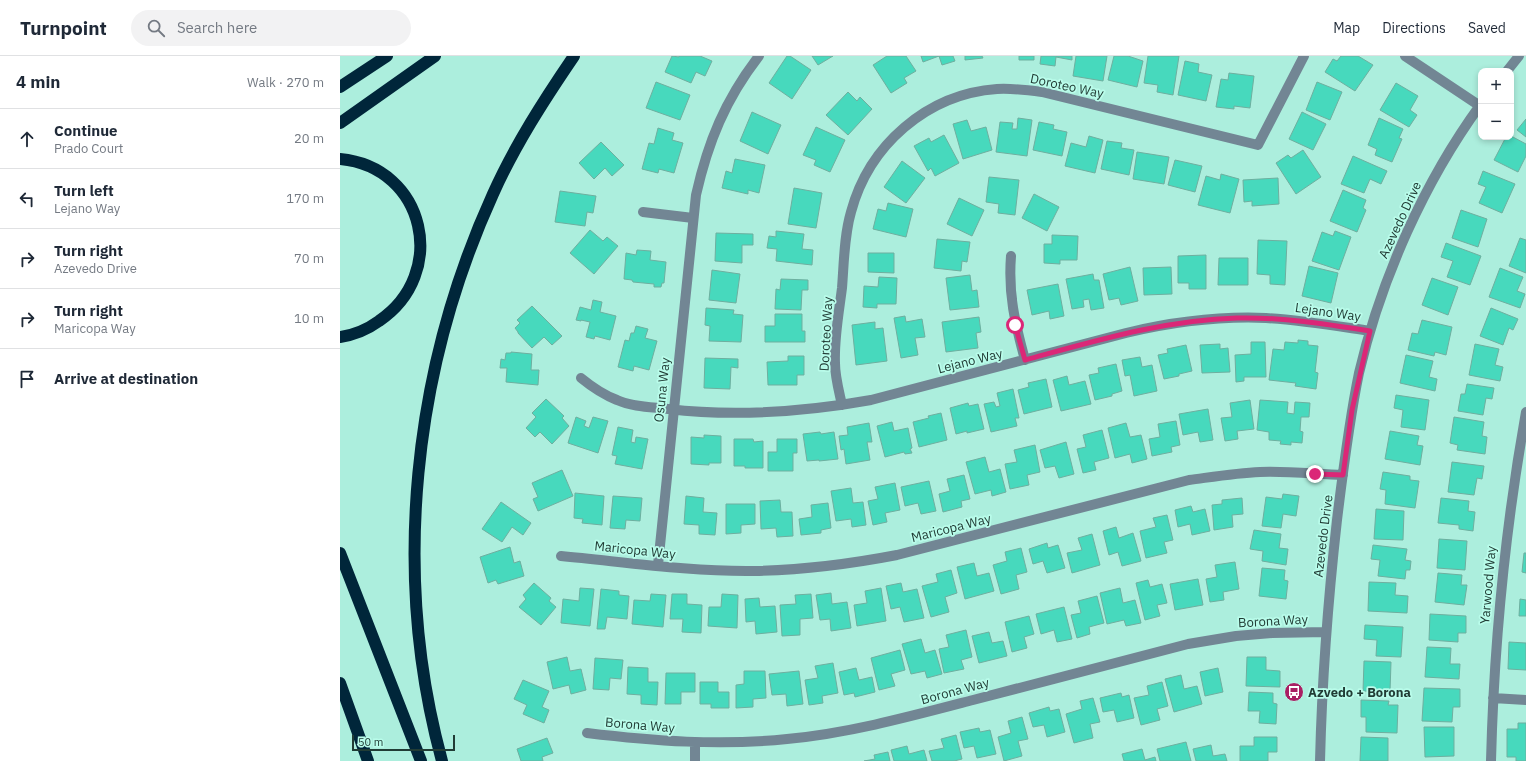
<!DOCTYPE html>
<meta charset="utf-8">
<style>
:root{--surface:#fff;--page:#f2f2f3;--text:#1f2937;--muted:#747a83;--line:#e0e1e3}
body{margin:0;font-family:"IBM Plex Sans",sans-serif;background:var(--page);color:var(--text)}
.controls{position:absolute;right:12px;top:12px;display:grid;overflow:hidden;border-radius:8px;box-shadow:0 2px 6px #0003}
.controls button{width:36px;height:36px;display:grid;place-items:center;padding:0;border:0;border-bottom:1px solid var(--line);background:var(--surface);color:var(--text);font:20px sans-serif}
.scale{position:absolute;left:12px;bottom:10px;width:103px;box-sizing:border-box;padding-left:4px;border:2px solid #213c35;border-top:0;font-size:11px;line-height:14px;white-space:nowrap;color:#213c35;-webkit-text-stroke:3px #b9fcea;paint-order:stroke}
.stop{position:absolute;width:12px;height:12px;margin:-9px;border:3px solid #db2777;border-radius:50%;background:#fff}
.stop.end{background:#db2777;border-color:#fff;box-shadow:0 1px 4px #0008}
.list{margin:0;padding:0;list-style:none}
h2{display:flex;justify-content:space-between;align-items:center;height:52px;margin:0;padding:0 16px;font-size:17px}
h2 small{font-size:13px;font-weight:400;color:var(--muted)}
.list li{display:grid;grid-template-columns:26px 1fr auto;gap:12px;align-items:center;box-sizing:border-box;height:60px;padding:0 16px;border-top:1px solid var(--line)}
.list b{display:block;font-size:15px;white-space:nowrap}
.list p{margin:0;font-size:13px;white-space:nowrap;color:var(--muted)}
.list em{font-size:13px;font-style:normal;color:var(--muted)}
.icon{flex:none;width:22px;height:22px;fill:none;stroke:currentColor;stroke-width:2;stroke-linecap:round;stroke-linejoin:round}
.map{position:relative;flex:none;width:1186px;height:705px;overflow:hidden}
header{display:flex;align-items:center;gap:24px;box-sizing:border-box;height:56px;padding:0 20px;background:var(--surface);border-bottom:1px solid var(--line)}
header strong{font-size:19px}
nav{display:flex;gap:22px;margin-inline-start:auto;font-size:14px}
.search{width:280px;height:36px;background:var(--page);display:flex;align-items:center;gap:10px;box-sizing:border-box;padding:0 14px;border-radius:22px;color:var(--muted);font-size:15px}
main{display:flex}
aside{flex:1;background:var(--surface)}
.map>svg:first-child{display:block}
.building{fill:#47d9bd;stroke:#6eaf9f}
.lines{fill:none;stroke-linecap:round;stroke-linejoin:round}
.minor{stroke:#728694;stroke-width:10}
.highway{stroke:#00263a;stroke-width:12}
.route{stroke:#db2777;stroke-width:5}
.labels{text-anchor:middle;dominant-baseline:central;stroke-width:3.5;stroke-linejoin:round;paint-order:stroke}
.street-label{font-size:13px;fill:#213c35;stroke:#b9fcea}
.poi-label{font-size:13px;font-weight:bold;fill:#213c35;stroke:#b9fcea;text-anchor:start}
</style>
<header>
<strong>Turnpoint</strong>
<div class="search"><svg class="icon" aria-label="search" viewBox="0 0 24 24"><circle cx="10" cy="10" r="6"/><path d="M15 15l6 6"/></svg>Search here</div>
<nav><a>Map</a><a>Directions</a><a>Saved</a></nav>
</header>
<main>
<aside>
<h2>4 min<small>Walk · 270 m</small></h2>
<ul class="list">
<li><svg class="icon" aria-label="ahead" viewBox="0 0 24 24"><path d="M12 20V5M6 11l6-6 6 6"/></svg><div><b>Continue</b><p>Prado Court</p></div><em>20 m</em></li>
<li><svg class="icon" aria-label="left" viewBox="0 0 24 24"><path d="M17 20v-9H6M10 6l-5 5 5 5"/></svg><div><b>Turn left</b><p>Lejano Way</p></div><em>170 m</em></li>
<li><svg class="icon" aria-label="right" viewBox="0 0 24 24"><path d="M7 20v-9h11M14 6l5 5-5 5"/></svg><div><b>Turn right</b><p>Azevedo Drive</p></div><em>70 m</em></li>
<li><svg class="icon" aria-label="right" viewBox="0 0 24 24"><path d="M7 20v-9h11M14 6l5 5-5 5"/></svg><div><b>Turn right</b><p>Maricopa Way</p></div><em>10 m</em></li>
<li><svg class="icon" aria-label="arrive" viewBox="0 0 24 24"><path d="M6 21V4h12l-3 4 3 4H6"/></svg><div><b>Arrive at destination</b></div></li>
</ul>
</aside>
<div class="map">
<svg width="1186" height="705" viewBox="0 0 1186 705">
<rect width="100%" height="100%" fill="#aceedd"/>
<path class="building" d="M332,0L339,1V0H360L372,5L365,20L356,16L351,27L325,16Z
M447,0H450L471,14L452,43L429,27Z
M472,0H493L478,9Z
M547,0H566L576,15L564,22L567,27L551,37L533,9Z
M581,0H613L615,5L602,9L599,0L583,6Z
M625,0H642L643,2L625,4Z
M679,0H694V4H679Z
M701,0H732V4L716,1L715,10L700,8Z
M736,0H767L763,25L733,20Z
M774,0H788L803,5L797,31L768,24Z
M808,0H839L833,39L817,36L818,29L804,27Z
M1001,0H1018L1033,9L1015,35L985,16L993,3L997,5Z
M845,5L859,8L858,16L872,19L866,45L838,39Z
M889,17L914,20L910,52L894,50V53L876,51L881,23L888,24Z
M316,26L350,39L340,64L306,52Z
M977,26L1002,36L990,64L966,54Z
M1056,27L1078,40L1070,54L1077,59L1069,71L1040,54Z
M508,36L517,45L520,41L532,53L508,79L486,59Z
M412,56L441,69L428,98L400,85Z
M962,56L986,68L973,94L949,83Z
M678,62L692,64L687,100L656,96L660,66L673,67L672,73H677Z
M1039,62L1063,73L1059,82L1062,83L1052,106L1035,99L1037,93L1028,89Z
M1186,63V81L1177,74Z
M627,64L631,75L646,71L652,94L623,103L613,68Z
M699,66L714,69L713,73L727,76L722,100L693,94Z
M476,71L505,84L490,116L474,109L476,104L463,99Z
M318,72L334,77L332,84L343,87L334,117L319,113L318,117L302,113L309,87L314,88Z
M604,79L619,107L595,120L591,112L588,115L574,90L589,82L591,86Z
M749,80L763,84L755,117L725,110L731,87L746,91Z
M1171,80L1186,88V100L1178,116L1154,104L1166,81H1171Z
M767,85L782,87L781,92L794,94L789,119L761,113Z
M261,86L284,109L272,120L265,112L254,123L239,107Z
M963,94L981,121L956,138L936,107L948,99L951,102Z
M797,96L829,101L824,128L793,123Z
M1013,100L1047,115L1041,128L1030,123L1024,137L1001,128Z
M395,103L425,109L419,137L408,134V138L382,132L386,115L392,117Z
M835,104L862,110L855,136L828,129Z
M562,105L585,122L566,147L544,131Z
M1143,115L1175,128L1162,157L1139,147L1146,131L1138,128Z
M881,118L899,123L890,157L858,149L866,120L880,124Z
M649,121L679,124L675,159L658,157L659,148L646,146Z
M938,122L939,148L912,150V145L904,146L903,124Z
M454,132L482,137L476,172L448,168Z
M1003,134L1026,144L1023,152L1026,154L1017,176L990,165Z
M220,135L256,140L253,157L247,156L245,170L215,166Z
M694,138L719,151L707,175L682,162Z
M619,142L644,154L632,180L607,168Z
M548,147L573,153L566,181L533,173L538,153L546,155Z
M1121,154L1147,163L1138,191L1112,182Z
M250,174L263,185L267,181L278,190L254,218L230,197Z
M436,175L464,178L462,193L473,194L472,209L436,205L437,193L427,192L429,180L436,181Z
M995,175L1011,181L999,214L972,205L982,176L993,180Z
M376,177L413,178V189H402V207L375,205Z
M712,179L738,180L737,204H720V208L704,207V188H712Z
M1180,182L1186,184V217L1169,210Z
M597,183L630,186L627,206L622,205L621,215L594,212Z
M918,184L947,185L945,229L930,228V219L917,218Z
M1106,187L1141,200L1130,229L1107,221L1113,205L1101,201Z
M297,194L311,195L310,204L326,206L324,227H322L321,231H314V228L293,226L292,224L284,223L286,197L296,199Z
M528,197H554V217L528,216Z
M866,199V233H849V227H838V200Z
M879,202H908V229H878Z
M969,210L998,217L991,247L962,240Z
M790,211L798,245L781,249L779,242L769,244L763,218Z
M831,211L832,238L804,239L803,212Z
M1160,212L1183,221L1177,235L1185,238L1180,252L1149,241Z
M372,214L400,218L396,247L369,244Z
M753,218L754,224H759L764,252L751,254L749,243L743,244L744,251L732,253L726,223Z
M630,219L632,235L637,234L639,251L610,254L606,222Z
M539,221L557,222L556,248H537V252L523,251L524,230L538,231Z
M1092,222L1118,231L1108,259L1082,249Z
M441,223L468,224V234H462L461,254L435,253L436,233L440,234Z
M718,228L724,260L710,263L709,255L692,259L687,234Z
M253,244L262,246L260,256L276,260L270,284L255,280L254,283L246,281L250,266L241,264V265L236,264L240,251L251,254Z
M192,250L222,280L212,289L204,281L192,292L178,277V276L175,272L180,267L177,264Z
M366,252L394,254L393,258L403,259L401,286L369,285L370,270L365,269Z
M1151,252L1178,263L1173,274L1169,272L1163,289L1140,280Z
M435,258H462V275H465V286H425V270H435Z
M565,260L566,266L582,263L585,281L575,282L578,299L561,302L554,262Z
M639,261L641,276L636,277L638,292L606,296L602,266Z
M1082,264L1112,271L1106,299L1095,296L1094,300L1068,294L1072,277L1078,278Z
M535,266V273L543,272L547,305L516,309L512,269Z
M296,270L308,273L305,282L317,285L309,314L294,310L293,315L278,311L285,284L289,285L291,277H294Z
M958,284L968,285V289L978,290L975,316L978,317L976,333L955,330L956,327L929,324L933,293L944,294L945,286L958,287Z
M911,286H925L926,321H904V325L896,326L895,299L911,298Z
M880,288V293L888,292L890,316L862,317L860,289Z
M1135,288L1159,293L1155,309L1163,311L1160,325L1129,319Z
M846,289L852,315L839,318V320L824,323L818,299L828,297L827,293Z
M171,296L192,298L191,314H199L198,329L166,326L167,312H160L161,303L165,304L166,297H171Z
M1066,299L1093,305L1089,321L1097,323L1095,335L1060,327Z
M448,300H464V319H457V329H428L427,306L448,305Z
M800,301L802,311L812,309L817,335L794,340L790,319L785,320L782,304Z
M365,302L398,303V312L391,311L390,333L364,332Z
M776,308L782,335L772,338V340L755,344L749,319L759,317L758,312Z
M727,320L729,329L745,325L751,348L721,355L713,324Z
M706,323L712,351L684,358L678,334L689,331L688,327Z
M1127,328L1154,332L1152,343L1146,342L1143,359L1118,355L1121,338H1125Z
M673,333L679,362H675L677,370L651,376L644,348L654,346L656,351L660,350L657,337Z
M1056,339L1089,344L1085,374L1061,371L1063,354L1054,352Z
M206,343L224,360L222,362L229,370L212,388L200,376L195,381L186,372L196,361L192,357Z
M910,344L914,373L897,375L898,383L885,385L881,362L892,361L890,347Z
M920,344L948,346L947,357L954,358L955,346L970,347L969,361H961L960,375L963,376L962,387L951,386V389L940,388L941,385L929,384V376L917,374Z
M628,347L629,350L638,348L644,373L627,377V375L616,378L610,352Z
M868,353L873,384L860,386L858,376L843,379L839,358Z
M601,357L607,384L579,391L573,366L589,362L588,360Z
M236,361L246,365L244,370L249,372L253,361L268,365L258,397L228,387Z
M1114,361L1144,366L1142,380L1147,381L1145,398L1117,394L1118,389L1110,387Z
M836,365L840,389L831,391L832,396L812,400L809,383L820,381L818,368Z
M552,366L554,375L568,372L572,392L570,393L572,397L565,398L564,396L545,401L537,370Z
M529,367L532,386H527L530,404L506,408L504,393L501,394L499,380L508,379L507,371Z
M786,367L790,381L801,379L807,403L792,407L790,398L775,402L768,372Z
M278,371L293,374L291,386L295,387L296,381L308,383L302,413L275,408L277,400L272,399Z
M762,374L769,402L754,406L756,414L743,417L737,393L746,391L743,379Z
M1050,375L1079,380L1077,389L1083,390L1080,409L1045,403Z
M480,376L481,378L494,376L498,403L479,405V404L467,405L463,378Z
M364,379L381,380V407H369V409L351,408V381L364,382Z
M394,383H413L414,386L423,385V412H405V410H394Z
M437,383H457V397H453V415H428V396H437Z
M726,386L734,418L719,422L715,410L705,412L700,394Z
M695,389L700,416L687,419L689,429L670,433L665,408L677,406L674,394Z
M645,401L649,416L660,413L666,436L652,440L651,434L635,438L626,406Z
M1112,406L1144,410L1142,423L1137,422L1134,439L1108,436Z
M222,414L233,440L198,455L193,443L198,441L192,427Z
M1043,416L1070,420V424L1079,425L1075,452L1045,448L1046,434L1040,433Z
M624,419L630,443L621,445L622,451L603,456L599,438L610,435L607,423Z
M589,425L596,455L581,458L578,447L565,450L561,431Z
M555,427L560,454L545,457L547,466L533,469L528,445L538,443L535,431Z
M511,432L513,447L523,446L526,469L512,471L511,463L496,465L491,435Z
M235,437L264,440L262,469L242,467L243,463L234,462Z
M943,438L959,440L956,460L943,458L941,472L922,470L926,441L942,443Z
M273,440L302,442L300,465L286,464L285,473L270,472Z
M346,440L364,442L363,456L377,457L375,479L359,478V469L344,468Z
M902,442L903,458L892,459L893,471L874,474L872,449L882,448V444Z
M1101,442L1129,445L1128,455L1135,456L1133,475L1119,473V469L1098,467Z
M440,444L441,456H452L453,480L437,481L436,472L421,473L420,445Z
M161,446L191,467L183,479L172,471L162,486L142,473Z
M488,447L491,472L481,474V477L461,479L459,463L472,461L471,449Z
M386,448H415V468L401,469V477L386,478Z
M851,450L853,456L865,453L870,475L852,479L850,468L838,471L835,454Z
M1036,453L1064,455L1063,484L1034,483Z
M827,459L833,484L824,486L827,497L806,502L800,475L816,471L813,462Z
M776,471L779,482L793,477L801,505L782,510L778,496L769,499L763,475Z
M914,474L941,478L939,492L948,493L946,509L922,505L923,495L910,493Z
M752,478L760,509L732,517L727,497L742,494L738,482Z
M1099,483L1127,485L1125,514L1097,512Z
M707,487L708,492L718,489L725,512L707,517L703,505L693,508L689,493Z
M1033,489L1067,493L1065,504L1071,505L1070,514H1066L1065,523L1038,520L1040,504L1031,503Z
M170,491L174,507L180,505L184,520L158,528L156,524L148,527L140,501Z
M681,492L687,516L676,519L679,533L661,538L653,509L667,505L665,496Z
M1184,497H1186V517L1182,516Z
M895,506L899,533L883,536L884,544L870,546L866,523L877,521L875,509Z
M634,507L637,520L649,517L654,535L625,543L617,511Z
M922,512L945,514L944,524L948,525L946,543L919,540Z
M611,514L617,537L605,541L609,556L591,561L582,530L598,526L596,518Z
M1098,517L1122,519L1121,529H1127L1124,549L1095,546Z
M858,523L863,549L835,554L830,528Z
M808,524L810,531L822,528L827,547L817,549L820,560L805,564L796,527Z
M1029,526L1056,527L1055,539L1068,540L1067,557L1028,555Z
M194,527L211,542L209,545L216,551L201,569L179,551L186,543L183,539Z
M561,527L563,536L577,533L584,562L564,566L560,551L551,553L546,530Z
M240,532L254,533L250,570L221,567L223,543L239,545Z
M541,532L546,565L517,570L514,549L527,547L525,535Z
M780,532L783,547L795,544L801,567L786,570L784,564L767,568L760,537Z
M261,533L279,535V539L289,540L287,563L267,561L265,573H257Z
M491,537L492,548L507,546L511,572L491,575L490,563L480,564L476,539Z
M311,538L326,539L323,571L292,568L294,544L310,545Z
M332,538H347V548L362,549L361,577L342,576L343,563H330Z
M382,538L398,539L397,572L368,570L369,551H381Z
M471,538L473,562L460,563V579L442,580L440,549L456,548L455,539Z
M757,540L764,567L749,571L750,578L737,582L731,559L741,557L738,545Z
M419,542L420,551L435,550L437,576L416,578L415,565L406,566L405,543Z
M1180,543L1186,544V560H1179Z
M724,551L732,583L717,586L714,574L701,578L696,558Z
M1090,558L1126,560V577H1118V586L1089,584Z
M689,560L694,578L684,581L687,592L672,596L665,566Z
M1025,569L1063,571L1061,601L1036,600L1037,584L1024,583Z
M626,574L632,601L621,604L624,613L604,617L599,593L609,591L606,579Z
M649,576L652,587L663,585L667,600L639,607L632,580Z
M581,583L585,597L595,594L602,618L587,622L585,615L571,618L562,588Z
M1169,586L1186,587V614L1168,613Z
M1087,591L1111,592L1110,608H1120L1119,623L1085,621Z
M560,594L565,614L551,618L555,630L539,634L531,602Z
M227,601L230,615L241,613L246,634L231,638L229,629L213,633L207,606Z
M907,601H926V614L940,615V631L906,630Z
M255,602L283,604L281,623L270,622L269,634L253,633Z
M1024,605L1051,606L1050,636L1023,635Z
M493,607L498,637L482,640L483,647L469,649L465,624L478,622L475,610Z
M288,611L308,612V626H318L317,649L301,648V639L287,638Z
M516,612L519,624L532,621L535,636L515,641L514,637L504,639L499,616Z
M878,612L883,636L865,640L860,616Z
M404,615H425L426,642L413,643V651L396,652V629L404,628Z
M459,615L463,648L447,650L446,638L432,639L429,618Z
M326,617H355V636H341V648H325Z
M841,619L844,633L857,630L862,648L834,656L825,623Z
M183,624L209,635L202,651L209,654L204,667L183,658L187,649L174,643Z
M360,626H378V636H389V652H371V648H360Z
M822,626L828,650L817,653L820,664L801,669L794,642L809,639L807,630Z
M1084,632L1120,633V651H1113L1112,666L1082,665Z
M909,636L933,637V647L937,648L936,668L919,667L920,655H908Z
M781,637L782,641L789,639L794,662L777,666L774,654L763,656L760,642Z
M753,642L760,666L750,668L753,682L734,687L726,658L742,653L740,645Z
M1021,644L1049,645L1048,649H1058L1057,677L1026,676V661H1021Z
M709,651L710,655L719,653L725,676L707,681L704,669L693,671L689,657Z
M682,661L688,683L678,685L682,700L664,705L658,681L671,677L668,665Z
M1178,667H1186V705H1176V701H1167V673H1178Z
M1084,671H1114V700L1085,701Z
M639,672L640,676L650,674L656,698L637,702L634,690L624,692L620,676Z
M616,679L622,703L614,705H592L589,695L604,692L601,683Z
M914,681H937V696H928V705H900V690H914Z
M1021,681L1048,682V705H1020Z
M207,682L213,697L202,701L203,705H181L177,693Z
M846,686L851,705H820L817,693Z
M871,689L873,700L885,698L887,705H856L853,693Z
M567,690L569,698L584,694L587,705H554L551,694Z
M802,693L805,704L815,701L816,705H784L782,698Z
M548,696L550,705H524L535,703L534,699Z"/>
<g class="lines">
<path class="minor" d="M1065,0L1140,50
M1167,15L1179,0
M303,156L353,162
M671,200C668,238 675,267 685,304
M241,322C252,331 264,339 277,344C293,351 311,351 328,353C396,361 464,356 531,344L786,277C832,266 879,260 926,262C961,264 996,270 1030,275
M502,349C499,335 495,321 495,307C494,282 499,256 502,232C504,207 504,180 511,156C529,89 587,38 657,33C672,32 687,34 702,36L918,89L964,0
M221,500C285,506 351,516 415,515C463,514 510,508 557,499L849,424C872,421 896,417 920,416C947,415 975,418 1003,419
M318,509L356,139C368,86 385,44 419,0
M1153,642L1186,644
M247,677C313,685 380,690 447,683C510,677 572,660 633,644C705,625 777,607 848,588L896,580L932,577L986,576
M355,687V705
M980,705C982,624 988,544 997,464C1003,415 1009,365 1019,317C1041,223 1084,126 1141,48
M1151,705C1154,586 1165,473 1186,356"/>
<path class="highway" d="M0,31L47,0
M0,67L95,0
M0,103C86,111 109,218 39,265C28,273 14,279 0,281
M0,497L81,705
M0,627L28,705
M102,705C51,518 73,314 153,138C175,89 204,44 234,0"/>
</g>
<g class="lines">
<path class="route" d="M675,269L685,304C755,285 824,264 897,262C942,261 986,268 1030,275L1012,354L1003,419L975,418"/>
</g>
<defs>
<g id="bus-disc" transform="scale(1)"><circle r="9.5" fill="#a91f63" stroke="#b9fcea"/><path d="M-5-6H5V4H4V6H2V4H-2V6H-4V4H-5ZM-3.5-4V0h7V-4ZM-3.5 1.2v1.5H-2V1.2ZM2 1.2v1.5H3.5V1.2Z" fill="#fff"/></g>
</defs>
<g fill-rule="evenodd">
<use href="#bus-disc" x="954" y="636"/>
</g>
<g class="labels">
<g class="street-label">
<text transform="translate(727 30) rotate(12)">Doroteo Way</text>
<text transform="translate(1060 164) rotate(-65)">Azevedo Drive</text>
<text transform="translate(988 256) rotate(8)">Lejano Way</text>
<text transform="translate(486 278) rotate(-87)">Doroteo Way</text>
<text transform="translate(630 305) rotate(-14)">Lejano Way</text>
<text transform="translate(322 334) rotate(-84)">Osuna Way</text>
<text transform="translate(611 472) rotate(-14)">Maricopa Way</text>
<text transform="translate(983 480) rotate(-83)">Azevedo Drive</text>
<text transform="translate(295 494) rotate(6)">Maricopa Way</text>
<text transform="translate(1148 529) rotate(-85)">Yarwood Way</text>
<text transform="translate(933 565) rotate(-3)">Borona Way</text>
<text transform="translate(615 635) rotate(-15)">Borona Way</text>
<text transform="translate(300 669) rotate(5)">Borona Way</text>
</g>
<g class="poi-label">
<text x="968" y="636">Azvedo + Borona</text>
</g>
</g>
</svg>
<div class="controls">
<button>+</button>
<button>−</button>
</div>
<div class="scale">50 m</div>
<div class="stop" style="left:675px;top:269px"></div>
<div class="stop end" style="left:975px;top:418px"></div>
</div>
</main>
